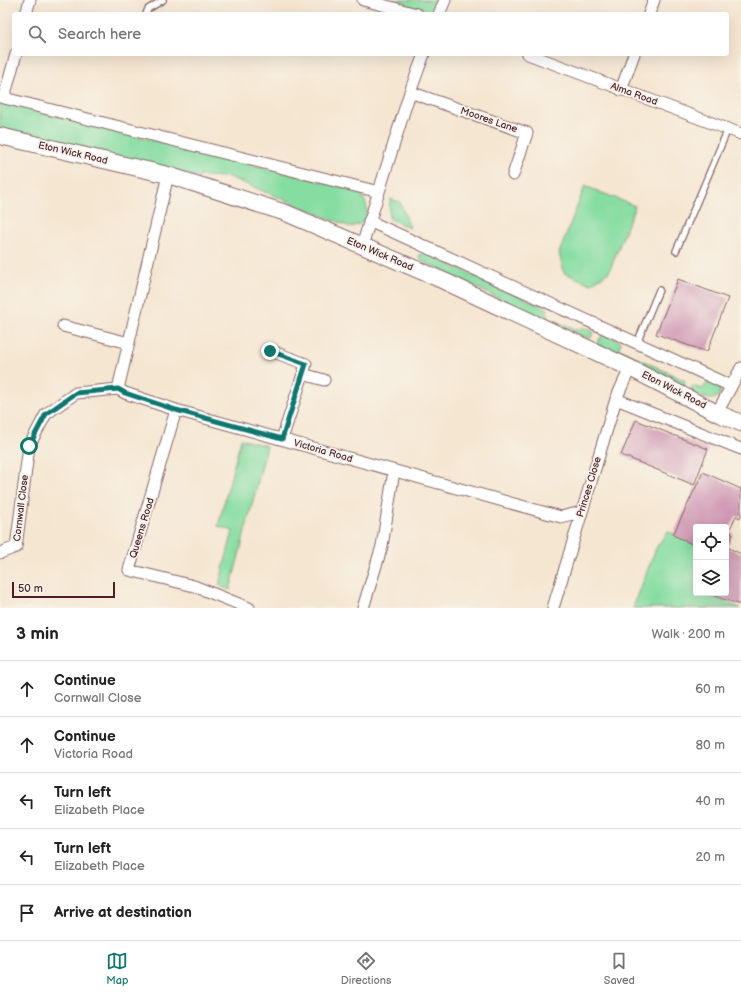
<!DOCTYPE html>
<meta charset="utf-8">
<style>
:root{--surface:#fff;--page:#f2f2f2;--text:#222;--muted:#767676;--line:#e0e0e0;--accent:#0f766e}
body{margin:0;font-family:"Balsamiq Sans",sans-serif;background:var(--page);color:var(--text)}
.controls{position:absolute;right:12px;bottom:12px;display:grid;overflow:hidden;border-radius:4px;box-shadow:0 4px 16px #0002}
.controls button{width:36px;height:36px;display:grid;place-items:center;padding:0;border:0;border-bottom:1px solid var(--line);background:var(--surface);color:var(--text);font:20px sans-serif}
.scale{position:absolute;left:12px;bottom:10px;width:103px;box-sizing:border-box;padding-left:4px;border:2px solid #4a1f2b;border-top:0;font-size:11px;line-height:14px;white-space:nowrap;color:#4a1f2b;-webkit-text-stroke:3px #f7f3e8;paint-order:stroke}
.stop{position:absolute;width:12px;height:12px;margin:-9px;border:3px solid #0f766e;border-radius:50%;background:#fff}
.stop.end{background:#0f766e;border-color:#fff;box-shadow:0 1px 4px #0008}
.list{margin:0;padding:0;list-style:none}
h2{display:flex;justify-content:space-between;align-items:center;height:52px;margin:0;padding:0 16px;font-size:17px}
h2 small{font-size:13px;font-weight:400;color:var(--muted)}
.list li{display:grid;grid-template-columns:26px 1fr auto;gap:12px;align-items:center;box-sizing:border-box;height:56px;padding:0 16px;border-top:1px solid var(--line)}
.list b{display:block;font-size:15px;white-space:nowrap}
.list p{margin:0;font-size:13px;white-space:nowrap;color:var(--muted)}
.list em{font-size:13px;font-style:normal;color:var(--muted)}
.icon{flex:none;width:22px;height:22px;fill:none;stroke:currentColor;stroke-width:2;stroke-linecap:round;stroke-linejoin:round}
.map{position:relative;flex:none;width:741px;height:608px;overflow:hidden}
.search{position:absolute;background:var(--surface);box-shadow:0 4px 16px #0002;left:12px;right:12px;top:12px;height:44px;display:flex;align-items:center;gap:10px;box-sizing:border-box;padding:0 14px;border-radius:4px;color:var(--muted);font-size:15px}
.sheet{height:332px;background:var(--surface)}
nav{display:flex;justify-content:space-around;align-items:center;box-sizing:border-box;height:56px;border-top:1px solid var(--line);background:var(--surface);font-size:11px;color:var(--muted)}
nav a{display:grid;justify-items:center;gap:2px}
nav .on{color:var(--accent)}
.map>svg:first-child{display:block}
.green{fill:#86dda1;stroke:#687e66}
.building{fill:#cf96b3}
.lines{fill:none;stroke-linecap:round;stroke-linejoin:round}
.service-casing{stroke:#866565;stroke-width:8}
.minor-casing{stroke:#866565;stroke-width:13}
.secondary-casing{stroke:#866565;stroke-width:18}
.service{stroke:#fff;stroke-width:5.5}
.minor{stroke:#fff;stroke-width:11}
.secondary{stroke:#fff;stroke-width:16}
.route{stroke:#0f766e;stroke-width:5}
.labels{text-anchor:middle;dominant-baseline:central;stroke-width:3.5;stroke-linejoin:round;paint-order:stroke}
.street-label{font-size:10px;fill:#4a1f2b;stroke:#f7f3e8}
</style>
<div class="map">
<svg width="741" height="608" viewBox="0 0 741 608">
<rect width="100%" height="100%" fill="#f7f3e8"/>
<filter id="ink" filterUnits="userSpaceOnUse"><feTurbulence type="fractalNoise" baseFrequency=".025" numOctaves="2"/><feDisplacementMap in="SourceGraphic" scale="8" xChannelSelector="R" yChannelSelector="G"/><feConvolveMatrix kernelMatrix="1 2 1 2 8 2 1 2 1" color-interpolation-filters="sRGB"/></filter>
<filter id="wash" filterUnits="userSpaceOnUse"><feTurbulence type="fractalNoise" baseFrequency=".012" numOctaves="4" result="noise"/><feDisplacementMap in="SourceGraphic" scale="16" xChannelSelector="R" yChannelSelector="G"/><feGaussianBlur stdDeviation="0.9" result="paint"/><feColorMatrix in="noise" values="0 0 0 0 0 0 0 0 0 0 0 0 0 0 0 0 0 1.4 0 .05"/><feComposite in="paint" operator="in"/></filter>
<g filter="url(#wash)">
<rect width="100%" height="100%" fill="#f5e6d1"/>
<path class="green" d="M380,0H441L435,9L428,12Z
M0,102L358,191C371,206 372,223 350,227L229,177L200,176V178L0,128Z
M585,186L635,206L609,272L591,284L564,273L559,253Z
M390,199L400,202L410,228L389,218Z
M427,254L548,309L547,318L581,331L583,327L594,332L590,339L524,311L420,260L419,255Z
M603,334L621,342L619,349L685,381L684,387L596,344Z
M710,380L720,385V395C711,404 701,396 691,392L692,386L702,389Z
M241,439L267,446L230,590L220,586V581L233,531L218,526Z
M668,531L696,546V593H704L740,608H633L656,548Z"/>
<g id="blocks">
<path class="building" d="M678,279L728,298L707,352L656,334Z
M636,420L708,449L694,485L621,455Z
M703,472L741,489V515L740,518L736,516L729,531L733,534L727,547L741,554V605L706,593H726V527H696V546L673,535Z"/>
</g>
</g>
<g filter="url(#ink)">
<use href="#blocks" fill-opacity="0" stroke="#866565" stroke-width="1"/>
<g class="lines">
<g class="service-casing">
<path id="service" d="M146,14L148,9L163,0
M676,251L728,129
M637,343L659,290"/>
</g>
<g class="minor-casing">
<path id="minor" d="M363,0L417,14
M26,14L30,0
M439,14L445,0
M649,14L654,0
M528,54L741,134
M621,90L634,54
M410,92L527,133L513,175
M0,97L379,192
M4,98L16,54
M168,175L118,389L125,393L176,410L561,517L581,512
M369,221L731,386
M362,246L410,92L424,54
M63,326L129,343
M271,351L306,364L303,374
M616,399L741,449
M176,410L129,570L194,586L249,608
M717,413L741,368
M282,439L303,374L324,380
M0,553L16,547L29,446L46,414L76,393L118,389
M363,608L382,546L394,471
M553,608L616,399L630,368"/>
</g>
<g class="secondary-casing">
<path id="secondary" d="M0,136L168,175L286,213L444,281L630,368L717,413L741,423"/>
</g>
<use href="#service" class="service"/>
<use href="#minor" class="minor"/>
<use href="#secondary" class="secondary"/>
</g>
</g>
<g class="lines" filter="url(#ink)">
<path class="route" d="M29,446L46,414L76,393L118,389L125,393L176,410L282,439L306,364L270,351"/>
</g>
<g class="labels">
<g class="street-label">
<text transform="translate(634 94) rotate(20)">Alma Road</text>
<text transform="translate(489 120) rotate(19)">Moores Lane</text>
<text transform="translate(73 153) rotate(13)">Eton Wick Road</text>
<text transform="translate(380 254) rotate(23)">Eton Wick Road</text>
<text transform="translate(674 390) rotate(27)">Eton Wick Road</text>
<text transform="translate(323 451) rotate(16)">Victoria Road</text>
<text transform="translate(589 487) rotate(-73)">Princes Close</text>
<text transform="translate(21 508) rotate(-83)">Cornwall Close</text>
<text transform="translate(142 528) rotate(-73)">Queens Road</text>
</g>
</g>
</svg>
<div class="controls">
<button><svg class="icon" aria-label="locate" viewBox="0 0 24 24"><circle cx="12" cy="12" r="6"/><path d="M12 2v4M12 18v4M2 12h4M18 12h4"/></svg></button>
<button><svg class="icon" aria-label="layers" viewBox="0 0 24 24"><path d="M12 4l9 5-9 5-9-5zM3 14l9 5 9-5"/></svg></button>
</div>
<div class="scale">50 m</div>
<div class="stop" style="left:29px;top:446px"></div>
<div class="stop end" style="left:270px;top:351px"></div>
<div class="search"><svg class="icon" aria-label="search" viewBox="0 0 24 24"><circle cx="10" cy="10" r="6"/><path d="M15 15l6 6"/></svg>Search here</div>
</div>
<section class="sheet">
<h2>3 min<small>Walk · 200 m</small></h2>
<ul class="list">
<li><svg class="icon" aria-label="ahead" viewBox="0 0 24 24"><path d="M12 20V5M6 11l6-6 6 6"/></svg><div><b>Continue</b><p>Cornwall Close</p></div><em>60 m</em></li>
<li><svg class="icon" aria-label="ahead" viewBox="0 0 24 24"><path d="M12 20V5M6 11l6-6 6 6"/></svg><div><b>Continue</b><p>Victoria Road</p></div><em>80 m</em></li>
<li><svg class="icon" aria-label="left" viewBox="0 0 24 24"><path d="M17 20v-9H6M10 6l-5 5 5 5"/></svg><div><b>Turn left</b><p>Elizabeth Place</p></div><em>40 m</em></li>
<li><svg class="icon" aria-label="left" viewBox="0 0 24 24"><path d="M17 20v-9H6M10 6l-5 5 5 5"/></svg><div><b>Turn left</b><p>Elizabeth Place</p></div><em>20 m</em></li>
<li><svg class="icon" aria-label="arrive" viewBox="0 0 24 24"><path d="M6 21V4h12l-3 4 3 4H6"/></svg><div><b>Arrive at destination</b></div></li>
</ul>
</section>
<nav>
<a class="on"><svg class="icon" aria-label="map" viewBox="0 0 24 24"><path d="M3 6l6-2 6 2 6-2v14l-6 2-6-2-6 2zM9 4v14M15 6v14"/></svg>Map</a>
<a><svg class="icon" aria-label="directions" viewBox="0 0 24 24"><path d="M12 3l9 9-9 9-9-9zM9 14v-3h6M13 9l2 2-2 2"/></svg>Directions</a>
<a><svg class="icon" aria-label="saved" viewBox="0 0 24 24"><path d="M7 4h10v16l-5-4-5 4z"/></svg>Saved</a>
</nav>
